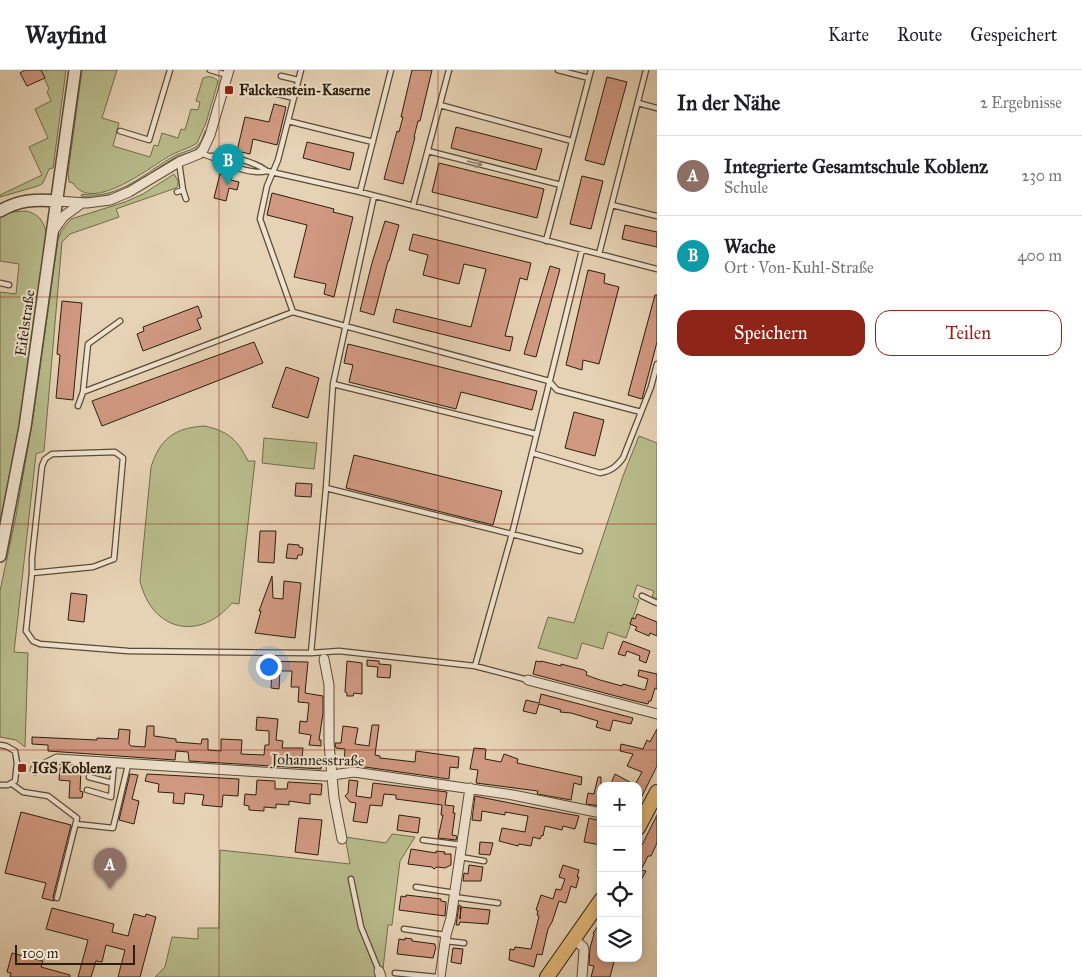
<!DOCTYPE html>
<html lang="de">
<meta charset="utf-8">
<style>
:root{--surface:#fff;--page:#f6f6f6;--text:#202124;--muted:#757577;--line:#e0e0e0;--accent:#8f2418}
body{margin:0;font-family:"IM FELL Great Primer",serif;background:var(--page);color:var(--text)}
.controls{position:absolute;right:15px;bottom:15px;display:grid;overflow:hidden;border-radius:10px;box-shadow:0 2px 8px #0003}
.controls button{width:45px;height:45px;display:grid;place-items:center;padding:0;border:0;border-bottom:1px solid var(--line);background:var(--surface);color:var(--text);font:25px sans-serif}
.scale{position:absolute;left:15px;bottom:12px;width:120px;box-sizing:border-box;padding-left:5px;border:2px solid #2b1e0c;border-top:0;font-size:14px;line-height:18px;white-space:nowrap;color:#2b1e0c;-webkit-text-stroke:4px #efe2ce;paint-order:stroke}
.you{position:absolute;left:268px;top:596px;width:18px;height:18px;margin:-12px;border:4px solid #fff;border-radius:50%;background:#1a73e8;box-shadow:0 0 0 8px #1a73e833}
.badge{display:grid;place-items:center;width:32px;height:32px;border-radius:50%;background:var(--accent);color:#fff;font-size:16px;font-weight:700}
.pin{position:absolute;translate:-50% -41px;filter:drop-shadow(0 1px 2px #0008)}
.pin::after{content:'';position:absolute;top:26px;width:18px;height:15px;background:inherit;clip-path:polygon(0 0,100% 0,50% 100%)}
.list{margin:0;padding:0;list-style:none}
h2{display:flex;justify-content:space-between;align-items:center;height:65px;margin:0;padding:0 20px;font-size:21px}
h2 small{font-size:16px;font-weight:400;color:var(--muted)}
.list li{display:grid;grid-template-columns:32px 1fr auto;gap:15px;align-items:center;box-sizing:border-box;height:80px;padding:0 20px;border-top:1px solid var(--line)}
.list b{display:block;font-size:19px;white-space:nowrap}
.list p{margin:0;font-size:16px;white-space:nowrap;color:var(--muted)}
.list em{font-size:16px;font-style:normal;color:var(--muted)}
.actions{display:flex;gap:10px;padding:15px 20px}
.actions a{flex:1;padding:11px 0;border:1px solid var(--accent);border-radius:15px;text-align:center;font-size:18px;color:var(--accent)}
.actions .main{background:var(--accent);color:#fff}
.icon{flex:none;width:28px;height:28px;fill:none;stroke:currentColor;stroke-width:2;stroke-linecap:round;stroke-linejoin:round}
.map{position:relative;flex:none;width:657px;height:907px;overflow:hidden}
header{display:flex;align-items:center;gap:30px;box-sizing:border-box;height:70px;padding:0 25px;background:var(--surface);border-bottom:1px solid var(--line)}
header strong{font-size:24px}
nav{display:flex;gap:28px;margin-inline-start:auto;font-size:18px}
main{display:flex}
aside{flex:1;background:var(--surface)}
.map>svg:first-child{display:block}
.green{fill:#b8bb8b;stroke:#726c4c}
.building{fill:#d19982;stroke:#2b1e0c}
.lines{fill:none;stroke-linecap:round;stroke-linejoin:round}
.service-casing{stroke:#5a4b36;stroke-width:7}
.minor-casing{stroke:#5a4b36;stroke-width:11}
.tertiary-casing{stroke:#5a4b36;stroke-width:14}
.primary-casing{stroke:#2b1e0c;stroke-width:16}
.service{stroke:#efe2ce;stroke-width:4.5}
.minor{stroke:#efe2ce;stroke-width:9}
.tertiary{stroke:#efe2ce;stroke-width:11}
.primary{stroke:#e3b97a;stroke-width:14}
.oneway{stroke:#978a77}
.grid{fill:none;stroke:#8f2418;stroke-width:1;stroke-opacity:0.55}
.poi-dot{fill:#8f2418;stroke:#efe2ce;stroke-width:2}
.labels{text-anchor:middle;dominant-baseline:central;stroke-width:4;stroke-linejoin:round;paint-order:stroke}
.poi-label{font-size:15px;font-weight:bold;fill:#2b1e0c;stroke:#efe2ce;text-anchor:start}
.street-label{font-size:15px;fill:#2b1e0c;stroke:#efe2ce}
</style>
<header>
<strong>Wayfind</strong>
<nav><a>Karte</a><a>Route</a><a>Gespeichert</a></nav>
</header>
<main>
<div class="map">
<svg width="657" height="907" viewBox="0 0 657 907">
<rect width="100%" height="100%" fill="#e6d2b4"/>
<filter id="stains"><feTurbulence type="fractalNoise" baseFrequency=".004" numOctaves="4"/><feColorMatrix values="0 0 0 0 .2 0 0 0 0 .09 0 0 0 0 .02 0 0 0 .5 -.17"/></filter>
<radialGradient id="worn" r=".72"><stop offset=".6" stop-color="#630" stop-opacity="0"/><stop offset="1" stop-color="#630" stop-opacity=".3"/></radialGradient>
<path class="green" d="M41,0H66L53,98L49,99L43,113L38,116L0,127V125L42,105L29,77L48,68L35,39L51,31L47,22L49,19Z
M82,0H117L102,48L119,53L113,76L150,87L154,75L158,76L162,63L178,68L181,59L185,60L191,39L198,40L200,32L196,31L203,8C208,6 213,6 218,11L217,15L206,53L197,73C190,78 181,80 173,84C152,95 92,145 73,113L69,112L68,103Z
M205,61H207C205,67 203,73 198,78C192,83 183,84 176,87C148,103 117,134 81,126L82,124C117,131 146,102 174,86C182,82 191,81 198,75C202,71 203,66 205,61Z
M174,104L178,111V116L176,118L116,139L119,147L70,164L62,172L44,381L36,384L14,582L28,583L25,677L16,670L0,667V521L16,446L33,348L58,169L62,160L71,149L125,132L143,124Z
M25,141C39,143 44,152 47,165L20,364L0,469V222L16,224L19,194L0,191V147L12,142Z
M204,356C228,361 237,369 248,391H255L239,534L232,533C199,572 152,561 140,511L151,397C160,369 174,358 204,356Z
M639,366L657,373V529L652,527L654,521L637,515L633,527L639,530L626,568L608,562L603,579L582,573L577,589L538,578L548,547L574,553L623,406Z
M264,368L317,373L314,399L262,393Z
M392,764L415,767L400,791L392,855H388L383,899H375L378,907H155L165,897L172,867L198,869V858H219L220,780L350,794L345,767L386,773Z"/>
<path class="building" d="M25,0H41L45,8L27,16L20,3Z
M412,0H432L420,51H418L414,67H415L403,114L384,109L397,61L399,62L403,47H401Z
M607,7L627,12L604,95L585,90Z
M274,34L286,37L277,75L253,69L250,84L237,81L245,47L269,52Z
M456,57L542,79L536,100L451,78Z
M307,72L354,83L350,100L303,88Z
M439,93L544,119L537,148L432,122Z
M220,104L232,107L231,110L239,112L237,120L229,118L226,131L214,128Z
M582,106L603,111L591,159L570,154Z
M272,123L334,139L333,142L353,147L334,227L324,224L326,214L294,207L307,155L267,145Z
M385,151L399,155L389,191H388L374,245L360,241L372,193Z
M625,155L657,162V177L622,169Z
M413,164L531,193L527,210L520,208L505,266L513,267L510,281L393,252L396,239L471,257L486,199L464,194L459,214L423,205L428,185L409,180Z
M550,196L560,199L536,287L524,284Z
M588,200L605,204L604,213L619,217L599,294L583,290L582,300L566,295Z
M655,225H657V272L642,329L628,325Z
M62,231L82,233L73,330L56,328L60,285L57,284Z
M198,236L202,247L197,249L201,259L143,281L137,264L144,261L143,257Z
M254,272L263,293L102,356L92,331Z
M348,274L537,321L532,340L461,322L456,339L349,312L353,295L344,293Z
M286,297L319,308L308,348L272,337Z
M574,342L604,350L595,386L565,378Z
M354,385L502,421L493,455L346,418Z
M296,413L312,414L311,427L295,426Z
M260,461H276L274,493L258,492Z
M288,474L299,475V477L303,478L302,485H298L297,489L286,488Z
M272,506L273,528L283,529L284,511L301,513L295,568L255,563L261,541H259Z
M71,523L87,525L84,552L68,550Z
M637,544L657,552V566L650,563L649,566L635,560L637,557L630,554L632,548L635,549Z
M623,571L650,581L646,593L639,590L640,586L627,581L625,586L618,584Z
M367,590L379,591V594L391,595L390,608L377,607L378,597L367,596Z
M263,591L308,592L305,623L323,626V643L319,670H321V676L309,675L311,665L299,663L300,651L307,652L309,633L298,632L299,617H291L292,601H280L279,619L271,618L272,600L262,599Z
M347,591L362,593V624L354,623L353,626H347V623L345,622Z
M536,591L541,592V591L561,596V594L584,600L587,602L586,605L600,610L622,616L623,614L645,620L648,609L638,606L639,600L657,604V619L655,618L651,631H649L648,634L631,630L533,604Z
M541,624L633,648L631,654L613,650L610,661L596,657L598,651L571,643L560,642L561,640L539,634L536,644L523,641L526,630L539,633Z
M257,647L278,649L276,670L283,671L282,678H303L302,688L322,689L321,699L189,691L188,682L176,681L175,690L48,681V675L32,674V667L97,670V668L118,669L119,659L130,660L129,674L131,676L145,677L147,656H154V666L176,669V672L201,674L202,669H208V680L221,681V669L242,670L241,684L264,685L265,675H269V661L256,660Z
M372,655H379L375,685L380,686V688L415,692L416,681L459,687L458,698L450,697L449,709L344,694L345,679L336,678L335,673H341L343,656L358,658L355,674L369,676Z
M657,659V696L638,734V716H610L615,704L635,715L642,702L627,696L633,684L620,681L621,674L643,679L647,670L650,672Z
M474,678L486,679L485,689L501,692L504,684L518,689L517,693L582,707L581,715L574,713L571,730L537,724L538,721L476,713L478,700L470,699Z
M60,698L81,699L80,721L83,722L82,728H69L70,711L59,710Z
M130,704L138,705L132,729L139,731L134,754L119,750Z
M147,704L239,709L238,726L223,725L222,737L202,735L204,725L185,723L184,734L173,733L174,723L158,722L159,714L145,711Z
M598,707H601V736L586,734L588,723L594,724Z
M257,710L275,711V719H287L288,712L322,714L321,725L310,724V734L289,731V735L276,734V738L264,737V741L249,740V736L244,735L245,724L256,725Z
M349,710L358,711L356,726L371,728L373,713L447,722L445,735L454,736L453,743H455L452,765L457,766L456,770L438,768L443,745H441L442,735L396,729V725L384,724L382,736L370,735L367,753L353,751L356,733L350,732L345,726L348,723Z
M475,726L530,737L579,746L575,759L563,756L562,760L545,756L543,766L542,765L540,769L533,767L531,776L519,774L518,776L499,771L502,758L525,762L528,746L505,742V745L482,741L481,751L472,750Z
M21,742L71,755L53,827L54,831L42,828L46,813L5,803Z
M399,745L420,748L418,763L397,760Z
M657,745V773L651,786H648L641,800L646,801L638,816V783Z
M299,748L322,750L318,785L295,782Z
M589,748L601,751V775L584,772Z
M480,772L493,773L490,785L479,784Z
M411,779L436,783V781L445,782L444,784H451V795L445,798L437,797L434,799L432,797L408,794Z
M469,795L483,797L481,811H463L464,803L468,804Z
M563,795L579,800L577,807H579L576,818L571,816L566,833L559,831L552,852L548,859L542,885L537,884L534,897L509,890L510,879L514,880L515,877L531,879L539,846L537,845L538,841L536,840L541,825L553,829L556,819L561,820L565,809L559,807Z
M406,825L441,829V831L446,832L445,846L399,840L401,826L406,827Z
M459,835L461,836L460,849L461,837L490,840L488,854L460,852L459,855H456Z
M52,838L114,854L112,862L128,866L134,844L145,847L146,844L156,847L140,907H118L125,880L106,875L102,892L96,891L91,907H78L88,870L46,859Z
M601,852V888H615L610,907H591L594,896L589,895L590,878L594,864L593,863Z
M405,868L412,869V871L435,874V876L436,877L433,888L397,884L399,869L405,870Z
M453,878L463,879L461,894L451,892Z
M12,883L43,891L41,897L70,905V907H10L11,903L7,902Z"/>
<g class="lines">
<g class="service-casing">
<path id="service" d="M210,0L227,5
M301,0L278,90L267,116L260,149L293,242L549,311L557,320L641,342
M558,0L589,8
M281,6L298,10
M270,22L294,28
M638,33L657,38
M440,35L572,71
M288,51L373,72
M120,61L149,70L170,0
M428,81L561,115
M200,83C221,89 244,106 267,101L360,122L657,199
M211,86C229,85 253,91 267,101
M183,120L186,129
M177,122L183,120L179,92
M360,122L391,0
M612,135L657,146
M413,136L449,0
M546,171L591,0
M599,184L646,0
M0,213L9,215
M333,314L536,364
M83,322L293,242
M78,336L83,322L88,274L120,251
M532,383L600,403C611,401 616,397 623,388L651,317L657,294
M326,418L580,481
M32,503L93,497L114,489L123,388L115,382L52,384L45,389L42,396L32,488V503L26,561L33,571L40,574L128,581L311,583L339,581L475,596L528,610
M642,526L657,533
M311,583L326,418L333,314L374,126
M475,596L512,464L582,180
M0,675L6,676L15,681L17,693L15,711L8,715H0
M89,707L112,713
M12,714L23,722L48,726L77,748L57,828
M87,720L111,727L114,693
M76,754L113,758L128,695
M423,770L462,775
M460,787L484,791
M351,809L361,857L379,901
M416,817L455,823
M454,827L498,833
M404,859L446,865
M446,871L464,873
M395,903L437,907"/>
</g>
<g class="minor-casing">
<path id="minor" d="M57,131L87,133L110,130L129,122L179,92L199,84L203,80L210,65L229,0
M53,161L64,146L82,133
M324,589L329,615V673L334,728L342,769
M528,610L657,644
M35,700L57,689L325,706L354,702L513,725L601,743
M575,870L583,877L584,880L582,907
M379,901L381,907
M440,907L446,865L451,848L470,718"/>
</g>
<g class="tertiary-casing">
<path id="tertiary" d="M0,141C19,130 35,129 57,131
M0,486L25,357L75,0"/>
</g>
<g class="primary-casing">
<path id="primary" d="M638,758L657,722
M547,907L601,830"/>
</g>
<use href="#service" class="service"/>
<use href="#minor" class="minor"/>
<use href="#tertiary" class="tertiary"/>
<use href="#primary" class="primary"/>
</g>
<defs><path id="oneway-shaft" d="M-6 0H5M1.5-3L5.5 0L1.5 3" fill="none" stroke-width="1.6" stroke-linecap="round" stroke-linejoin="round" transform="scale(1.25)"/></defs>
<use class="oneway" href="#oneway-shaft" transform="translate(475 93) rotate(14)"/>
<path class="grid" d="M219,0V907M438,0V907M0,227H657M0,454H657M0,680H657"/>
<g class="poi-dot">
<rect x="224" y="15" width="10" height="10" rx="2.5"/>
<rect x="17" y="693" width="10" height="10" rx="2.5"/>
</g>
<g class="labels">
<g class="poi-label">
<text x="239" y="20">Falckenstein-Kaserne</text>
<text x="32" y="698">IGS Koblenz</text>
</g>
<g class="street-label">
<text transform="translate(25 253) rotate(-82)">Eifelstraße</text>
<text transform="translate(318 690) rotate(1)">Johannesstraße</text>
</g>
</g>
<rect width="100%" height="100%" filter="url(#stains)"/>
<rect width="100%" height="100%" fill="url(#worn)"/>
</svg>
<div class="controls">
<button>+</button>
<button>−</button>
<button><svg class="icon" aria-label="locate" viewBox="0 0 24 24"><circle cx="12" cy="12" r="6"/><path d="M12 2v4M12 18v4M2 12h4M18 12h4"/></svg></button>
<button><svg class="icon" aria-label="layers" viewBox="0 0 24 24"><path d="M12 4l9 5-9 5-9-5zM3 14l9 5 9-5"/></svg></button>
</div>
<div class="scale">100 m</div>
<div class="you"></div>
<div class="pin badge" style="left:110px;top:819px;background:#8d6e63">A</div>
<div class="pin badge" style="left:228px;top:115px;background:#0f9aa8">B</div>
</div>
<aside>
<h2>In der Nähe<small>2 Ergebnisse</small></h2>
<ul class="list">
<li><span class="badge" style="background:#8d6e63">A</span><div><b>Integrierte Gesamtschule Koblenz</b><p>Schule</p></div><em>230 m</em></li>
<li><span class="badge" style="background:#0f9aa8">B</span><div><b>Wache</b><p>Ort · Von-Kuhl-Straße</p></div><em>400 m</em></li>
</ul>
<div class="actions"><a class="main">Speichern</a><a>Teilen</a></div>
</aside>
</main>
